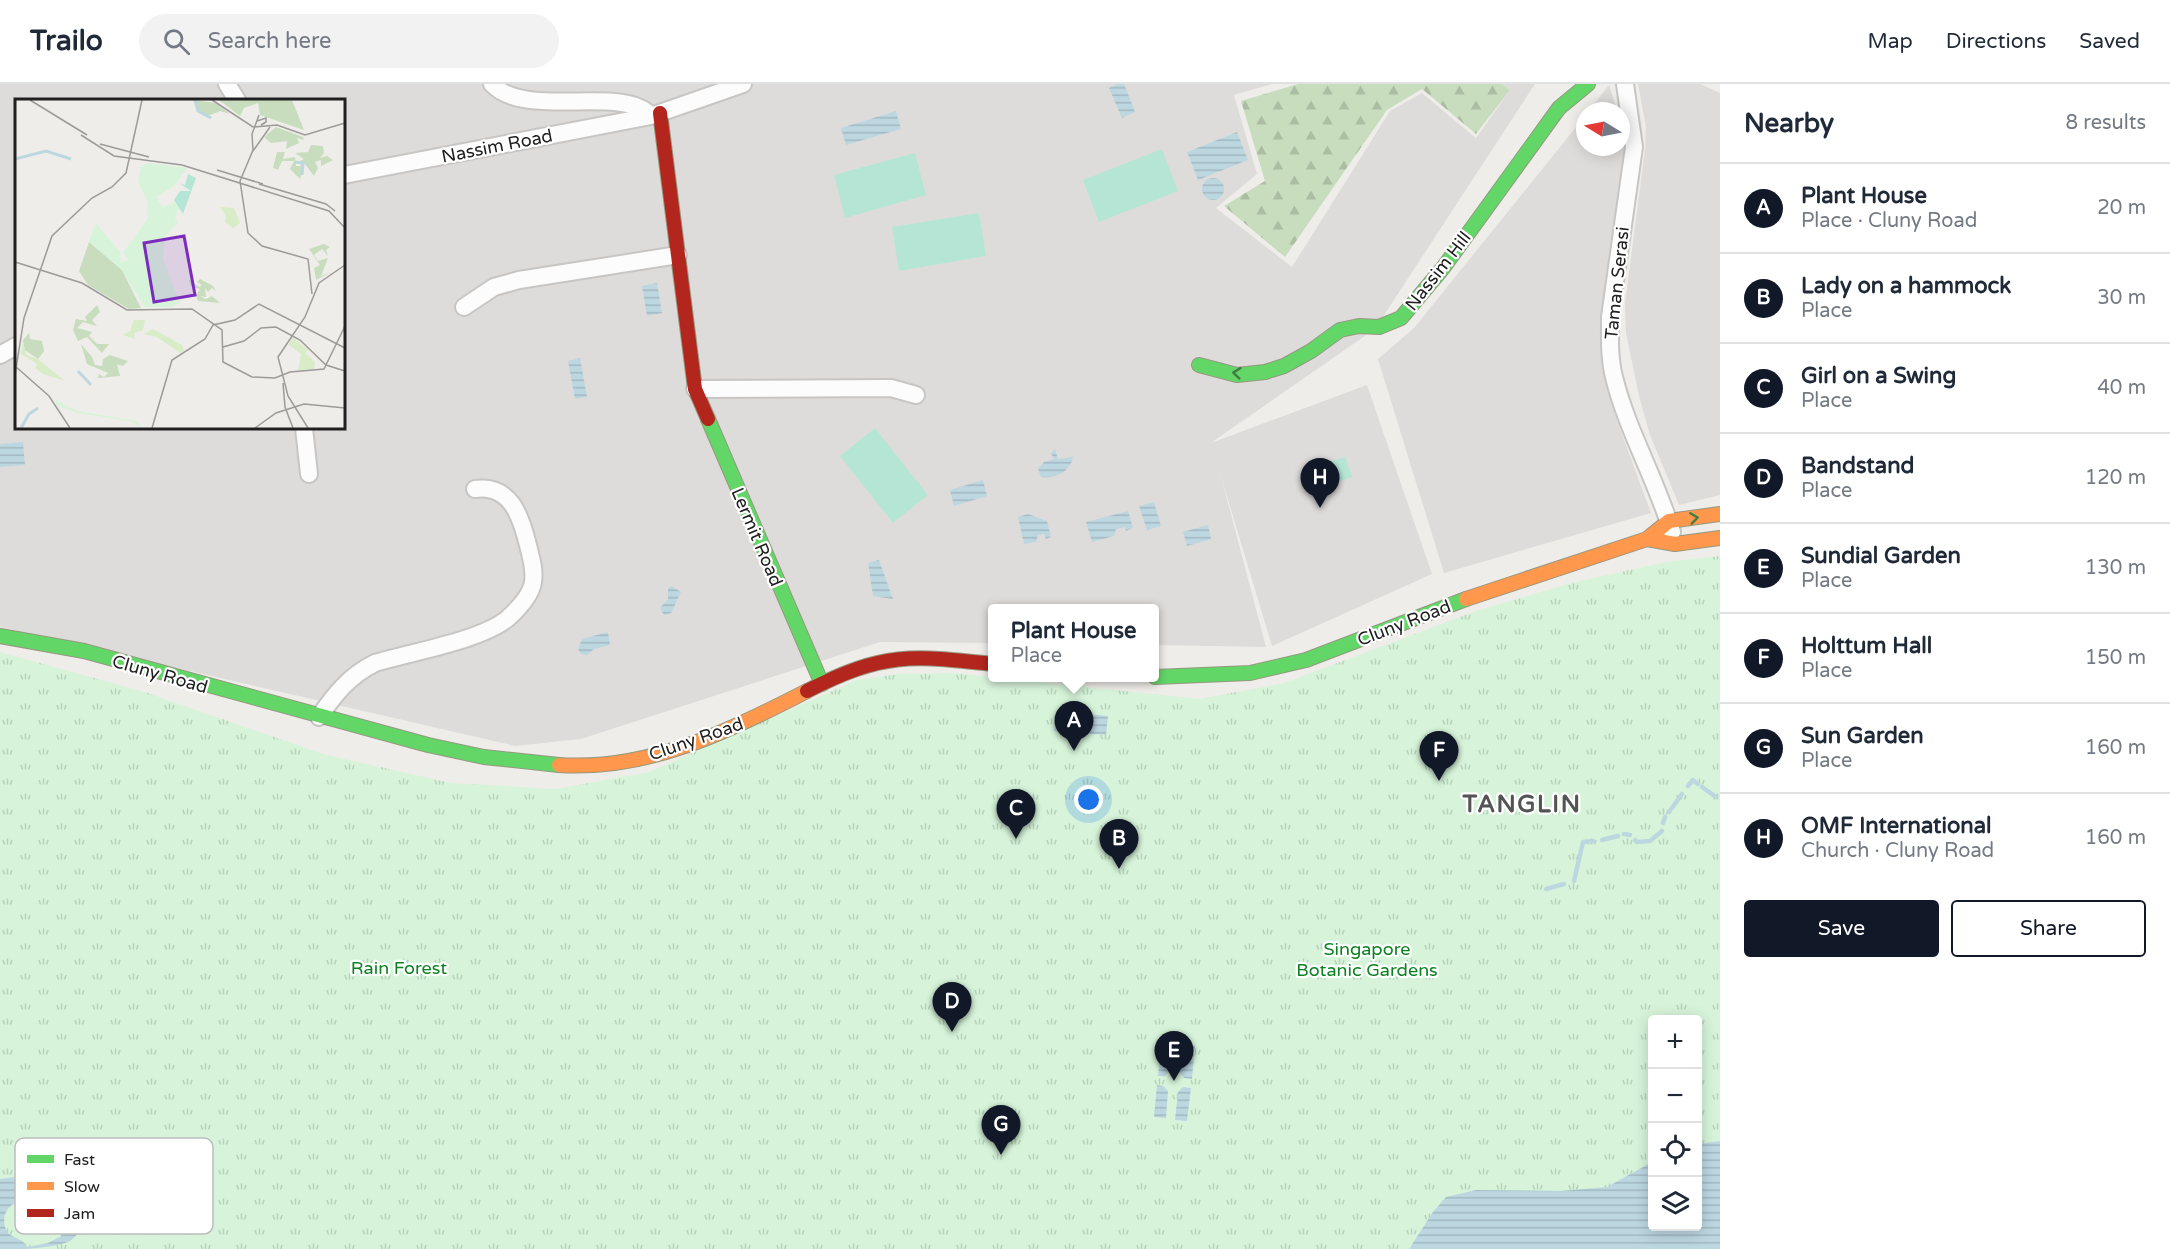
<!DOCTYPE html>
<meta charset="utf-8">
<style>
:root{--surface:#fff;--page:#f2f2f3;--text:#1f2937;--muted:#747a83;--line:#e0e1e3;--accent:#111827}
body{margin:0;font-family:"Varela Round",sans-serif;background:var(--page);color:var(--text)}
.controls{position:absolute;right:18px;bottom:18px;display:grid;overflow:hidden;border-radius:6px;box-shadow:0 3px 15px #0003}
.controls button{width:54px;height:54px;display:grid;place-items:center;padding:0;border:0;border-bottom:2px solid var(--line);background:var(--surface);color:var(--text);font:30px sans-serif}
.compass{position:absolute;left:1576px;top:18px;width:54px;height:54px;border-radius:50%;background:var(--surface);box-shadow:0 3px 15px #0003;rotate:280deg}
.you{position:absolute;left:1089px;top:716px;width:21px;height:21px;margin:-15px;border:4px solid #fff;border-radius:50%;background:#1a73e8;box-shadow:0 0 0 9px #1a73e833}
.badge{display:grid;place-items:center;width:39px;height:39px;border-radius:50%;background:var(--accent);color:#fff;font-size:20px;font-weight:700}
.pin{position:absolute;translate:-50% -50px;filter:drop-shadow(0 2px 3px #0008)}
.pin::after{content:'';position:absolute;top:32px;width:21px;height:18px;background:inherit;clip-path:polygon(0 0,100% 0,50% 100%)}
.popup{position:absolute;left:988px;top:520px;width:171px;height:78px;box-sizing:border-box;display:grid;place-content:center;border-radius:6px;background:var(--surface);filter:drop-shadow(0 2px 4px #0005);font-size:20px;white-space:nowrap;color:var(--muted)}
.popup b{font-size:22px;color:var(--text)}
.popup::after{content:'';position:absolute;left:50%;top:100%;margin-left:-12px;border:12px solid transparent;border-top-color:var(--surface)}
.list{margin:0;padding:0;list-style:none}
h2{display:flex;justify-content:space-between;align-items:center;height:78px;margin:0;padding:0 24px;font-size:26px}
h2 small{font-size:20px;font-weight:400;color:var(--muted)}
.list li{display:grid;grid-template-columns:39px 1fr auto;gap:18px;align-items:center;box-sizing:border-box;height:90px;padding:0 24px;border-top:2px solid var(--line)}
.list b{display:block;font-size:22px;white-space:nowrap}
.list p{margin:0;font-size:20px;white-space:nowrap;color:var(--muted)}
.list em{font-size:20px;font-style:normal;color:var(--muted)}
.actions{display:flex;gap:12px;padding:18px 24px}
.actions a{flex:1;padding:14px 0;border:2px solid var(--accent);border-radius:6px;text-align:center;font-size:21px;color:var(--accent)}
.actions .main{background:var(--accent);color:#fff}
.icon{flex:none;width:33px;height:33px;fill:none;stroke:currentColor;stroke-width:2;stroke-linecap:round;stroke-linejoin:round}
.map{position:relative;flex:none;width:1720px;height:1165px;overflow:hidden}
header{display:flex;align-items:center;gap:36px;box-sizing:border-box;height:84px;padding:0 30px;background:var(--surface);border-bottom:2px solid var(--line)}
header strong{font-size:28px}
nav{display:flex;gap:33px;margin-inline-start:auto;font-size:21px}
.search{width:420px;height:54px;background:var(--page);display:flex;align-items:center;gap:15px;box-sizing:border-box;padding:0 21px;border-radius:33px;color:var(--muted);font-size:22px}
main{display:flex}
aside{flex:1;background:var(--surface)}
.map>svg:first-child{display:block}
.residential{fill:#dedcda;fill-rule:evenodd}
.religious{fill:#dddcda}
.forest{fill:url(#forest-firs)}
.park{fill:url(#park-tufts);fill-rule:evenodd}
.pitch{fill:#b5e6d5}
.water{fill:url(#water-rules);fill-rule:evenodd}
.lines{fill:none;stroke-linecap:round;stroke-linejoin:round}
.stream{stroke:#bdd7e1;stroke-width:4.5}
.street-casing{stroke:#c7c6c5;stroke-width:20}
.fast-casing{stroke:#959980;stroke-width:16}
.slow-casing{stroke:#959980;stroke-width:16}
.jam-casing{stroke:#959980;stroke-width:16}
.street{stroke:#fdfcfc;stroke-width:16}
.fast{stroke:#63d668;stroke-width:14}
.slow{stroke:#ff974d;stroke-width:14}
.jam{stroke:#b3261e;stroke-width:14}
.oneway{stroke:#427b44}
.labels{text-anchor:middle;dominant-baseline:central;stroke-width:4.5;stroke-linejoin:round;paint-order:stroke}
.street-label{font-size:18px;fill:#202020;stroke:#fff}
.park-label{font-size:18px;fill:#0b8120;stroke:#fff}
.district-label{font-size:24px;font-weight:bold;letter-spacing:1.5px;fill:#535353;stroke:#fff}
.inset-river{fill:none;stroke:#bdd7e1;stroke-width:3}
.inset-road{fill:none;stroke:#9c9b99;stroke-width:1.5}
.view{fill:#7b2cbf;fill-opacity:0.15;stroke:#7b2cbf;stroke-width:3}
.inset-edge{fill:none;stroke:#202020;stroke-width:3}
.key{fill:#fff;stroke:#bcbcbc;stroke-width:1.5}
.key-label{font-size:16px;fill:#202020}
</style>
<header>
<strong>Trailo</strong>
<div class="search"><svg class="icon" aria-label="search" viewBox="0 0 24 24"><circle cx="10" cy="10" r="6"/><path d="M15 15l6 6"/></svg>Search here</div>
<nav><a>Map</a><a>Directions</a><a>Saved</a></nav>
</header>
<main>
<div class="map">
<svg width="1720" height="1165" viewBox="0 0 1720 1165">
<defs>
<pattern id="forest-firs" width="22" height="20" patternUnits="userSpaceOnUse" patternTransform="scale(1.5)"><rect width="22" height="20" fill="#c7ddbe"/><path d="M5 1l3.5 6h-7zM16 11l3.5 6h-7z" fill="#abbda3"/></pattern>
<pattern id="park-tufts" width="24" height="20" patternUnits="userSpaceOnUse" patternTransform="scale(1.5)"><rect width="24" height="20" fill="#d7f4da"/><path d="M3 7l-1-3M5 7V3M7 7l1-3M15 17l-1-3M17 17v-4M19 17l1-3" fill="none" stroke="#b8d1bb"/></pattern>
<pattern id="water-rules" width="6" height="5" patternUnits="userSpaceOnUse" patternTransform="scale(1.5)"><rect width="6" height="5" fill="#bdd7e1"/><path d="M0 2.5h6" fill="none" stroke="#a2b8c1"/></pattern>
</defs>
<rect width="100%" height="100%" fill="#efede9"/>
<path class="residential" d="M0,0H1272L1234,11L1257,90L1216,124L1292,183L1390,27L1422,9L1476,54L1510,6L1502,0H1535L1375,245L1212,358L1266,563L1155,561V524H993V559L880,558L581,655L515,662L0,543ZM16,16H344V344H16Z
M1638,0H1700L1720,9V411L1679,421L1650,351L1639,312L1626,249L1625,219L1645,66L1646,43Z
M1609,1L1617,27H1589Z
M1585,32V63H1621V42L1622,45L1625,73L1605,206L1602,272L1615,331L1651,429L1444,489L1378,275L1414,244Z"/>
<path class="religious" d="M1367,301L1432,490L1272,562L1211,359Z"/>
<path class="forest" d="M1298,0H1502L1510,6L1476,50L1422,5L1387,26L1285,173L1224,122L1265,97L1241,17Z"/>
<path class="park" d="M1720,472V1165H0V568L145,608L323,670L451,699L556,705L649,688L857,596L899,590L953,589L1200,615L1284,599L1476,527L1571,499L1666,478ZM1652,936H1698V1142H1652Z"/>
<path class="pitch" d="M1162,65L1178,107L1099,138L1083,96Z
M915,69L926,111L845,134L834,91Z
M979,129L986,172L899,187L892,143Z
M875,344L928,411L893,439L840,372Z
M1345,373L1352,393L1311,406L1305,386Z"/>
<path class="water" d="M1118,0H1124L1135,28L1122,34L1109,4Z
M896,27L901,45L846,61L841,44Z
M1237,48L1248,76L1198,96L1187,68Z
M1202 105a11 11 0 1 1 22 0a11 11 0 1 1-22 0Z
M657,199L662,229L647,232L642,202Z
M580,274L587,313L575,315L568,277Z
M23,358L25,381L0,383V360Z
M1055,365L1058,375L1073,373C1070,388 1056,395 1041,393L1038,385L1044,378L1054,375L1051,369Z
M983,396L987,412L954,422L950,406Z
M1154,418L1161,442L1147,446L1139,422Z
M1128,427L1133,444L1126,447L1125,443L1116,445L1114,452L1092,458L1086,438Z
M1028,430L1047,437L1051,453L1046,455L1044,450L1038,451L1036,458L1024,460L1018,433Z
M1208,441L1211,455L1187,462L1183,448Z
M879,476L893,515L873,512L868,479Z
M671,502L681,508L671,529L664,531L660,524L668,515V505Z
M608,548L610,561L594,565L587,571L581,570L578,565L582,555Z
M1056,627L1108,632L1106,651L1054,647Z
M1161,959L1172,960L1169,987L1165,992H1158Z
M1182,960L1195,962L1192,995L1184,994L1179,988Z
M1157,1001L1163,1002L1168,1007L1166,1034L1154,1033Z
M1183,1003L1191,1004L1187,1037L1175,1036L1178,1008Z
M1720,1057V1165H1409L1433,1128L1446,1113L1476,1106L1560,1107L1607,1103L1652,1078V1142H1698V1060Z
M35,1090C49,1093 72,1099 80,1113C88,1128 84,1150 68,1158C48,1165 23,1165 0,1165V1095ZM25,1104H52C64,1121 65,1132 61,1152L48,1159L27,1163C22,1154 15,1155 8,1149C0,1137 5,1123 17,1118V1111Z"/>
<g class="lines">
<path class="stream" d="M1688,702L1693,696L1698,700
M1702,703L1716,713
M1669,728L1682,710
M1663,739L1665,733
M1624,750L1630,751
M1602,756L1618,752
M1635,756L1637,758L1650,757L1662,747
M1574,797L1583,758L1593,757
M1546,805L1564,800"/>
<g class="street-casing">
<path id="street" d="M227,0L237,16
M492,0C526,36 624,0 651,32
M1625,0L1634,63L1610,233C1610,253 1609,273 1614,293C1627,346 1656,395 1672,448
M344,91L651,32L743,0
M464,223L494,203L519,196L678,171
M0,271L16,262
M695,305L891,304L916,311
M304,344L309,390
M319,633C335,610 349,592 375,579C411,568 479,557 507,535C517,526 531,512 533,498C535,485 531,474 528,461C521,433 511,400 475,405"/>
</g>
<g class="fast-casing">
<path id="fast" d="M1199,281L1237,291L1265,288L1284,282L1311,267L1340,246L1359,242L1379,243L1401,234L1443,184L1559,24L1588,0
M708,335L822,600
M0,552L84,567L428,661L484,673L559,681
M1155,593L1250,589L1306,576L1466,515"/>
</g>
<g class="slow-casing">
<path id="slow" d="M1647,455L1675,460L1720,454
M1466,515L1647,455L1669,437L1720,430
M559,681C648,687 730,647 807,607"/>
</g>
<g class="jam-casing">
<path id="jam" d="M660,29L695,305L708,335
M807,607C883,568 911,571 993,580"/>
</g>
<use href="#street" class="street"/>
<use href="#fast" class="fast"/>
<use href="#slow" class="slow"/>
<use href="#jam" class="jam"/>
</g>
<defs><path id="oneway-chevron" d="M-2-3.5L2.5 0L-2 3.5" fill="none" stroke-width="1.6" stroke-linecap="round" stroke-linejoin="round" transform="scale(1.5)"/></defs>
<g class="oneway">
<use href="#oneway-chevron" transform="translate(1237 289) rotate(-174)"/>
<use href="#oneway-chevron" transform="translate(1694 434) rotate(-8)"/>
</g>
<g class="labels">
<g class="street-label">
<text transform="translate(497 62) rotate(-11)">Nassim Road</text>
<text transform="translate(1438 187) rotate(-52)">Nassim Hill</text>
<text transform="translate(1617 199) rotate(-84)">Taman Serasi</text>
<text transform="translate(757 453) rotate(67)">Lermit Road</text>
<text transform="translate(1404 539) rotate(-21)">Cluny Road</text>
<text transform="translate(160 590) rotate(16)">Cluny Road</text>
<text transform="translate(696 655) rotate(-19)">Cluny Road</text>
</g>
<g class="park-label">
<text x="1367" y="865">Singapore<tspan x="1367" dy="21">Botanic Gardens</tspan></text>
<text x="399" y="884">Rain Forest</text>
</g>
<g class="district-label">
<text x="1522" y="720">TANGLIN</text>
</g>
</g>
<g transform="translate(15 15)">
<rect width="330" height="330" fill="#efede9"/>
<path d="M205,108L219,109L225,124L218,129L210,123L211,116ZM119,221H130L128,231L119,234L120,240L108,236L115,232ZM138,230L167,246L169,252L165,254L142,238L129,235ZM277,238L293,251L290,254L300,263L299,270L283,271L286,255L274,246ZM8,241L11,256L23,260L50,282L28,275L20,269L22,265L6,255Z" fill="#d8ecc8"/>
<path d="M180,1L200,4L215,15L205,12L193,17L183,12ZM204,1H277L289,31L245,16L243,4L229,9L225,17ZM261,28L288,38L289,41L282,39L284,44L271,50L272,42L256,44L249,38ZM296,46L308,47L309,54L305,59L312,57L318,61L306,67V61L300,63L303,69L299,77L289,64L285,80L275,70L279,62H267L263,71L258,69L262,53H270L268,60L280,58L281,67H287L283,63L289,60L280,54L293,53ZM74,143L107,171L126,209L114,210L73,186L64,172ZM309,145L315,148L311,151L313,157L307,150L299,156L303,162L313,159L306,177L316,173L301,181L299,169L305,166L294,150ZM173,180L184,188L187,186L182,183L185,180L198,187L201,192L197,189L193,193L190,189L191,198L185,197L191,200L197,197L205,204L183,202L181,196L185,190L177,188ZM82,206L85,213L77,221L82,227L68,223L62,229L77,233L74,237L82,245H94L87,254L72,238L63,242L58,231L61,220L72,222L70,218ZM14,234L15,240L27,242L29,252L23,260L10,251L8,241ZM66,245L77,258L80,266L87,267L88,260L95,256L113,262L108,267L102,265L105,277L83,279L84,275L89,278L93,274L72,265Z" fill="#c7ddbe"/>
<path d="M132,64L172,69L159,87L141,98L148,108L159,103L164,109L160,119L163,123L150,137L148,160L165,204L156,208H130L107,171L74,143L81,124L105,153L106,163L114,161L108,154L133,119L132,101L123,83L126,68ZM41,301L62,312L121,322L127,329L115,322L62,314L41,306Z" fill="#d7f4da"/>
<path d="M173,75L181,79L168,115L159,101L165,92H176L164,84L170,86Z" fill="#b5e6d5"/>
<path class="inset-river" d="M180,1L183,12L196,19M0,60L31,52L56,60M280,63L288,64L287,76M63,272L76,286M6,329L14,315L23,309"/>
<path class="inset-road" d="M15,1L72,36M197,1L238,28L262,26L290,36L330,24M244,16L237,35L238,51L225,82L233,134L247,147L293,160L297,195M242,22L251,19V23L246,26M66,36L99,57L167,66L314,112L330,129M85,45L134,58M238,52L255,28M202,71L248,85M244,85L311,105L320,112M0,163L67,184L112,211L177,210L207,231L208,263L237,278L260,279L275,273L309,270L330,227M208,248L229,242L246,229L261,228L285,241L311,266L330,272M0,267L34,297L55,329M0,276L9,219L37,137L77,99L97,88L111,74L127,1M268,284L270,308L278,329M137,329L157,261L190,240L198,226L220,221L244,205L330,249M240,329L261,314L289,305L330,309M293,329L273,297L263,258L290,218L304,184L330,166"/>
<path class="view" d="M169,137L180,196L139,203L129,144Z"/>
<rect width="330" height="330" class="inset-edge"/>
</g>
<rect x="15" y="1054" width="198" height="96" rx="9" class="key"/>
<rect x="27" y="1071" width="27" height="8" fill="#63d668"/>
<rect x="27" y="1098" width="27" height="8" fill="#ff974d"/>
<rect x="27" y="1125" width="27" height="8" fill="#b3261e"/>
<g class="key-label">
<text x="64" y="1081">Fast</text>
<text x="64" y="1108">Slow</text>
<text x="64" y="1135">Jam</text>
</g>
</svg>
<div class="controls">
<button>+</button>
<button>−</button>
<button><svg class="icon" aria-label="locate" viewBox="0 0 24 24"><circle cx="12" cy="12" r="6"/><path d="M12 2v4M12 18v4M2 12h4M18 12h4"/></svg></button>
<button><svg class="icon" aria-label="layers" viewBox="0 0 24 24"><path d="M12 4l9 5-9 5-9-5zM3 14l9 5 9-5"/></svg></button>
</div>
<svg class="compass" viewBox="-18 -18 36 36"><path d="M0-13l5 13h-10z" fill="#e53935"/><path d="M0 13l5-13h-10z" fill="#747a83"/></svg>
<div class="you"></div>
<div class="pin badge" style="left:1074px;top:667px">A</div>
<div class="popup"><b>Plant House</b>Place</div>
<div class="pin badge" style="left:1119px;top:785px">B</div>
<div class="pin badge" style="left:1016px;top:755px">C</div>
<div class="pin badge" style="left:952px;top:948px">D</div>
<div class="pin badge" style="left:1174px;top:997px">E</div>
<div class="pin badge" style="left:1439px;top:697px">F</div>
<div class="pin badge" style="left:1001px;top:1071px">G</div>
<div class="pin badge" style="left:1320px;top:424px">H</div>
</div>
<aside>
<h2>Nearby<small>8 results</small></h2>
<ul class="list">
<li><span class="badge">A</span><div><b>Plant House</b><p>Place · Cluny Road</p></div><em>20 m</em></li>
<li><span class="badge">B</span><div><b>Lady on a hammock</b><p>Place</p></div><em>30 m</em></li>
<li><span class="badge">C</span><div><b>Girl on a Swing</b><p>Place</p></div><em>40 m</em></li>
<li><span class="badge">D</span><div><b>Bandstand</b><p>Place</p></div><em>120 m</em></li>
<li><span class="badge">E</span><div><b>Sundial Garden</b><p>Place</p></div><em>130 m</em></li>
<li><span class="badge">F</span><div><b>Holttum Hall</b><p>Place</p></div><em>150 m</em></li>
<li><span class="badge">G</span><div><b>Sun Garden</b><p>Place</p></div><em>160 m</em></li>
<li><span class="badge">H</span><div><b>OMF International</b><p>Church · Cluny Road</p></div><em>160 m</em></li>
</ul>
<div class="actions"><a class="main">Save</a><a>Share</a></div>
</aside>
</main>
